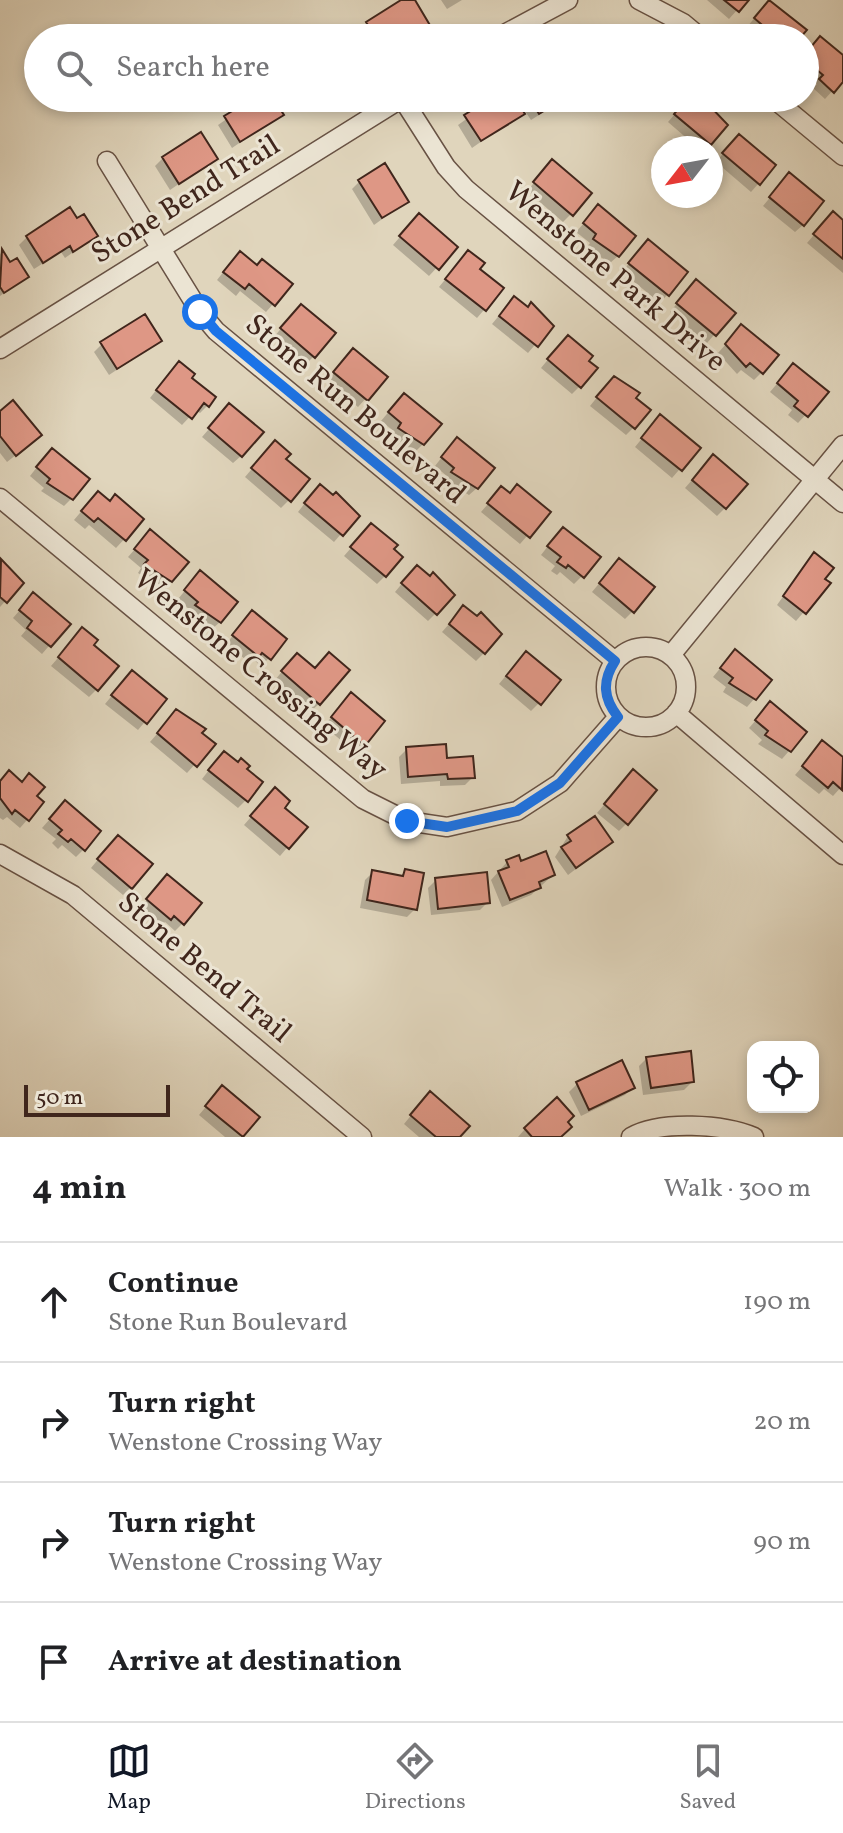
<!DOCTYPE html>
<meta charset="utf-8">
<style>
:root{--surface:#fff;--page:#f2f2f2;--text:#202124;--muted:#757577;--line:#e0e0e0;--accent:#111827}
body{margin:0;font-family:Vollkorn,serif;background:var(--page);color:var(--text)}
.controls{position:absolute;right:24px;bottom:24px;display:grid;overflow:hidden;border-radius:16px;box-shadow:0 4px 12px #0003}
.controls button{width:72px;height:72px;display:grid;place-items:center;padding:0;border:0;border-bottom:2px solid var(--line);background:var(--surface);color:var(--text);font:40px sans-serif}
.compass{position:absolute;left:651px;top:136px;width:72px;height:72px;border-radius:50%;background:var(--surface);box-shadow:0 4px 12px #0003;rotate:239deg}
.scale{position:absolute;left:24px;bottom:20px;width:146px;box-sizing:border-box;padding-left:8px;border:4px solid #40261c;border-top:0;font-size:22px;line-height:28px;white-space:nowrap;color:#40261c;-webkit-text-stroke:6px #ebe4d3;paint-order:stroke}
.stop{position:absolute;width:24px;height:24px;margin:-18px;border:6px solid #1a73e8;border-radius:50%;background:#fff}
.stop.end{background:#1a73e8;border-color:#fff;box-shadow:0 2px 8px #0008}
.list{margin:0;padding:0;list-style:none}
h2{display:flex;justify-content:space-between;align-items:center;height:104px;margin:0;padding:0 32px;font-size:34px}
h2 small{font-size:26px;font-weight:400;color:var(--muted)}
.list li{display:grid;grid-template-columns:52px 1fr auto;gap:24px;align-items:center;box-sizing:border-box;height:120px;padding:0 32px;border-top:2px solid var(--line)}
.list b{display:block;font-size:30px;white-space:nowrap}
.list p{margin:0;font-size:26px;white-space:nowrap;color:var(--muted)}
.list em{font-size:26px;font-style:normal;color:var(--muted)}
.icon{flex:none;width:44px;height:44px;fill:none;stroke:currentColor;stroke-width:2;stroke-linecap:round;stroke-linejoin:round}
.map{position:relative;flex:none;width:843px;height:1137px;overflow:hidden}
.search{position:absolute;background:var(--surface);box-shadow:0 4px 12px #0003;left:24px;right:24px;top:24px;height:88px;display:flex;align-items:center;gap:20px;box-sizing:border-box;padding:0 28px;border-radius:44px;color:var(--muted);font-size:30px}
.sheet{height:584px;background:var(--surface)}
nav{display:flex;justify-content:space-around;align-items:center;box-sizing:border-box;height:112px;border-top:2px solid var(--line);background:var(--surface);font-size:22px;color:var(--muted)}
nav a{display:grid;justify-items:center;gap:4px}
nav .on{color:var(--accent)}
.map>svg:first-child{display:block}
.shadow{fill:#0003}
.building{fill:#de9785;stroke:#40261c;stroke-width:2}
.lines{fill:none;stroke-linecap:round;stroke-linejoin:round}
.minor-casing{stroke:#685244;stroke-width:21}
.minor{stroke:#ebe4d3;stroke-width:18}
.route{stroke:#1a73e8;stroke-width:10}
.labels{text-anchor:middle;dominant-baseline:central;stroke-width:6;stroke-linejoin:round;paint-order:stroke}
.street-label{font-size:30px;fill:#40261c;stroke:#ebe4d3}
</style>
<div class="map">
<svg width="843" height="1137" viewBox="0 0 843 1137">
<rect width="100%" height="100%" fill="#e0d5bc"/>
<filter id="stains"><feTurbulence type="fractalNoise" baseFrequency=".0025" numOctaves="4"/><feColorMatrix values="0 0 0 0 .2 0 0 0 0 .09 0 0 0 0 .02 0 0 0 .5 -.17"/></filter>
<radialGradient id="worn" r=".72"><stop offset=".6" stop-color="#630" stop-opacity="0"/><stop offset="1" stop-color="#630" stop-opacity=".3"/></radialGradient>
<path class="shadow" d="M405,0H412L429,27L421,34L415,38H364L360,31L367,24Z
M441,0H462L447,9Z
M707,0H746L729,19Z
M762,9L798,38H760L747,27Z
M805,56L843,58V79L825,99L813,88L817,84L805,74Z
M257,98H271L281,115L232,148L218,125Z
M496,98H566L531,120L525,111L472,148L458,125Z
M629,98H647L653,101L647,107Z
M689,98L725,125L705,148H698L668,122Z
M731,144L774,166L751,192L716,162Z
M163,158L215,159L170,190L155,166Z
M545,170L571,214L563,222L527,191Z
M360,181L407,201L374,225L352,189Z
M782,183L803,225L795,232L763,206Z
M591,215L618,256L610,263L586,248L590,243L576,232Z
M77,221L96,236L65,258L61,252L34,269L19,245L27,237Z
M825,222H843V273L807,243Z
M411,224L456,247L429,276L393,245Z
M640,250L686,273L660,303L622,272Z
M0,253L9,265L27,276L0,296Z
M461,260L502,289L477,318L439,287Z
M232,261L257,268L273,304L266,312L240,291L236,296L217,280Z
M688,290L733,313L707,343L670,312Z
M507,306L551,326L528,353L492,324Z
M293,314L314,356L306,364L274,337Z
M734,335L762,372L754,380L741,370L737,374L718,353Z
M160,341L109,375L94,352L102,344Z
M560,345L580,386L572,394L541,368Z
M346,359L385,377L358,407L327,381Z
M171,371L189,379L207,406L200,413L196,410L182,425L150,398Z
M786,373L826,393L798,423L788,415L792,410L770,392Z
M606,386L634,398L633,428L626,435L590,406Z
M396,403L423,444L415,452L391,436L395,432L381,421Z
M0,413L31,443L7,462L0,453Z
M222,414L241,456L233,463L202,437Z
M653,425L698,448L672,478L635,447Z
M449,448L477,488L469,495L445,481L448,477L435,466Z
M267,451L289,500L281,508L245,477Z
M44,458L72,498L64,506L41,491L44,488L30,476Z
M705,465L725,508L717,516L685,488Z
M312,494L341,534L334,542L298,512Z
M494,497L548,512L520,544L481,512Z
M90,501L142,520L116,548L89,525L85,529L74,520Z
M364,533L385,576L377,584L344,556Z
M555,537L582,576L574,584L560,572L557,575L551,571L555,566L541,555Z
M143,540L171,581L163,589L138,573L141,568L128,557Z
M1,562L21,583L0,607V562Z
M807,563L828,584L796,621L777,605Z
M611,569L633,611L625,619L592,592Z
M409,575L436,613L428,621L395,592Z
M193,581L220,622L212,629L188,614L191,611L178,599Z
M26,603L68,624L42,654L21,636L26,630L13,618Z
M456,616L484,653L476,661L442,632Z
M245,621L269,658L261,666L253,659L250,663L226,644Z
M75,638L91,646L97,689L89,697L51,666Z
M727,660L754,699L747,707L723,692L726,687L713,677Z
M518,661L539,703L531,711L499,684Z
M289,663L319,704L311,711L275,680Z
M124,681L164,699L138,730L105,704Z
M343,703L383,722L356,753L324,726Z
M763,712L789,751L782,759L758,744L762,740L749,728Z
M169,720L199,733L213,744L187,773L150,742Z
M823,743L843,759V785L833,796L824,789L819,794L795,775Z
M407,749L445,760L473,777L465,785L440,786V781L401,784L399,757Z
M216,761L246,800L238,808L202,779Z
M625,780L627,823L619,831L597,813Z
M0,782L35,797L27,820L20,828L7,817L3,820L0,818Z
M267,798L305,827L280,856L244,825Z
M57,811L84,849L76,857L62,845L58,849L52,843L56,839L42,828Z
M568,836L611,842L568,875L555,857Z
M110,845L131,887L123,895L91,868Z
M507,862L519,864L553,875L531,895L502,907L491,880Z
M373,872L400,877L405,872L415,909L407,917L360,908L365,880Z
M436,880L488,902L480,910L431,915L428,888Z
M160,885L183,923L175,931L165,922L161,926L140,908Z
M647,1058L692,1082L684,1090L643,1095L639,1066Z
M577,1084L633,1087L625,1095L581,1116L569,1092Z
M215,1096L257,1117L240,1137H225L199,1115Z
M422,1102L458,1137H419L404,1124Z
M565,1123L559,1137H518L525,1129Z"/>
<path class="building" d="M401,0H415L431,27L414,38L410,32L400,38H376L366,22Z
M724,0H749L739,12Z
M769,0L807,30L800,38H777L754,18Z
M820,36L843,55V82L834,93L819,79L823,75L805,60V54Z
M254,98H273L284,115L240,142L224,116Z
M492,98H515L525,114L481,141L464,115Z
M529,98H565L539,114Z
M687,98H693L703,106L706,102L728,125L711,145L674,114Z
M201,132L218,159L179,184L162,157Z
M739,134L776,165L760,185L722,153Z
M552,159L592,193L573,216L533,182Z
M385,163L409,202L382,218L358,180Z
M789,172L824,201L804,226L769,197Z
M598,204L636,236L619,257L593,239L596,234L583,223Z
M70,207L77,218L84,214L98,236L73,252L70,246L43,263L26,236Z
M833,211L843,220V259L813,234Z
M419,213L458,247L439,270L399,236Z
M648,239L688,272L669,296L628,263Z
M2,249L10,262L17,258L29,277L4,293L0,287Z
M468,250L485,263L480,269L504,288L486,311L445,279Z
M240,251L257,265L262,259L293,284L275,306L249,284L245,289L223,272Z
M696,279L736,313L716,336L676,303Z
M514,296L528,307L531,302L554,326L538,347L499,316Z
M301,304L336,333L315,358L280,328Z
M145,314L162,341L117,369L100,342Z
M741,324L779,355L763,374L750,363L746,367L725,344Z
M568,335L593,356L589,361L598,368L581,388L547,359Z
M353,348L388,377L368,401L333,372Z
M179,361L195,374L192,378L216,397L209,407L204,403L192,419L156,390Z
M793,363L829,392L808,417L794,406L798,401L777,383Z
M614,376L640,393L636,398L651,410L635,429L596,397Z
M404,393L442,424L424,445L398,428L401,423L388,412Z
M13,400L42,435L16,456L0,436V411Z
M229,403L264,432L242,457L208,428Z
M660,414L701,448L682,471L641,438Z
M457,437L495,468L478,489L451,472L454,468L441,457Z
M275,440L291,454L286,459L310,479L291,502L251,468Z
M52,448L90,479L73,500L47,483L50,479L36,467Z
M713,454L748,484L726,509L692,480Z
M320,484L333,495L336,492L360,516L343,536L304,503Z
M517,484L551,512L530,538L487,503L501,486L510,493Z
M98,491L110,501L115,494L144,519L126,541L98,518L94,522L81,511Z
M371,523L398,545L394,549L403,557L386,577L350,547Z
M563,527L601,557L584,578L568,565L566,568L557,562L561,557L547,546Z
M150,529L189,562L172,582L144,564L148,560L134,549Z
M814,552L834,568L825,579L831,583L806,614L783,596Z
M619,558L655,587L634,613L599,583Z
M1,559L24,583L7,603L0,597Z
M417,565L430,576L433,572L455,595L437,615L401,583Z
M200,570L238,602L221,623L195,605L198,602L184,590Z
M33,592L71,624L51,647L27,628L32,621L19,610Z
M463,605L477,616L481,612L502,634L485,654L449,624Z
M252,610L287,639L271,660L262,653L259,657L232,635Z
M82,627L98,640L94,645L119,666L98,691L58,657Z
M735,649L772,680L756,700L729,683L733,678L720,668Z
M526,651L561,680L541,705L506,676Z
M329,652L350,670L320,705L281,671L297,653L315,668Z
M132,670L167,699L147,724L111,695Z
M351,692L385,721L365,746L331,717Z
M770,701L807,732L791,752L765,735L768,731L755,720Z
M176,709L206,729L202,733L216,744L197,767L157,733Z
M822,740L843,757L842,790L833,782L828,788L802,766Z
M446,744L447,758L473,756L475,778L448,779L447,774L408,777L406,747Z
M224,751L238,762L241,758L250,766L247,769L263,782L248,802L208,770Z
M633,769L657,790L628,825L604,804Z
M9,770L22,782L29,773L45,787L37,796L44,802L29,821L15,810L12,814L0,798V781Z
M275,787L290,801L285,808L308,827L289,849L250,816Z
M65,800L101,831L85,851L71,839L68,842L58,834L62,830L49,819Z
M595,816L613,842L576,868L561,847L571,841L567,835Z
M118,835L153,864L132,889L97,859Z
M546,851L555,875L539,882L541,888L510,900L498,871L509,867L506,860L519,855L521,861Z
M405,869L424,873L417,910L367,900L372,870L403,876Z
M487,872L490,903L438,909L435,878Z
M167,874L202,903L184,925L174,916L171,920L146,899Z
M691,1051L694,1082L651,1088L646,1057Z
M622,1060L635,1088L589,1110L576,1082Z
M222,1085L260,1117L243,1137L205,1106Z
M430,1091L470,1126L460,1137H436L410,1115Z
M557,1097L574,1116L568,1122L572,1127L561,1137H532L524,1128Z"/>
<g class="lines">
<g class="minor-casing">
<path id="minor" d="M639,0L683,23L701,38
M497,38L568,0
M402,98L446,167L466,189L843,503
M773,98L843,156
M107,161L200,312L216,331L615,661
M0,349L402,98
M0,498L363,799L407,821L447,827L517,811L560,783L618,717
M606 687a40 40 0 1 1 80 0a40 40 0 1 1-80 0Z
M671,655L843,445
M676,713L843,855
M0,854L73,895L362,1137
M631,1137C660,1120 724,1124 754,1137"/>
</g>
<use href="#minor" class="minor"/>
</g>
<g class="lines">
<path class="route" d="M200,312L216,331L615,661C602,681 603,698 618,717L560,783L517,811L447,827L407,821"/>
</g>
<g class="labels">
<g class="street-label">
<text transform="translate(186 200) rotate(-32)">Stone Bend Trail</text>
<text transform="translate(615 277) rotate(40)">Wenstone Park Drive</text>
<text transform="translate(355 410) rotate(40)">Stone Run Boulevard</text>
<text transform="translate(260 675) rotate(39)">Wenstone Crossing Way</text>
<text transform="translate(204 968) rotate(40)">Stone Bend Trail</text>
</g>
</g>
<rect width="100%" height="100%" filter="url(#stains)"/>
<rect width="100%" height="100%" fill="url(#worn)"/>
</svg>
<div class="controls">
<button><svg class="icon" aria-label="locate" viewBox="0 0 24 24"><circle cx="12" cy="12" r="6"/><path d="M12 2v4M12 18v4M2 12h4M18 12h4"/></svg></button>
</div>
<svg class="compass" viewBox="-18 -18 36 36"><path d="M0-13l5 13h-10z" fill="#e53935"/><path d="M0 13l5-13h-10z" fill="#757577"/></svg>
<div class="scale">50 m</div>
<div class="stop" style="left:200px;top:312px"></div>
<div class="stop end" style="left:407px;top:821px"></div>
<div class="search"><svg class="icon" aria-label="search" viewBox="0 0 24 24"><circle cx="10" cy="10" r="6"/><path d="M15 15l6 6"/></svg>Search here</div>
</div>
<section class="sheet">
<h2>4 min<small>Walk · 300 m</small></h2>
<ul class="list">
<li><svg class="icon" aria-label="ahead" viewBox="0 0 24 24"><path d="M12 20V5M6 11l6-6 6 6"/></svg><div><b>Continue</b><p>Stone Run Boulevard</p></div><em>190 m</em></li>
<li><svg class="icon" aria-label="right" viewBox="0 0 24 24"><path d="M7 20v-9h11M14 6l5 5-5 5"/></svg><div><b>Turn right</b><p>Wenstone Crossing Way</p></div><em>20 m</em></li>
<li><svg class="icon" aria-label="right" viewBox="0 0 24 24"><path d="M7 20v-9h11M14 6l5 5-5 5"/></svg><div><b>Turn right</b><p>Wenstone Crossing Way</p></div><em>90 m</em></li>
<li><svg class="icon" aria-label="arrive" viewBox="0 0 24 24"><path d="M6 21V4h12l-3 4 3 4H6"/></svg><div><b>Arrive at destination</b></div></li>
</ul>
</section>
<nav>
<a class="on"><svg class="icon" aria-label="map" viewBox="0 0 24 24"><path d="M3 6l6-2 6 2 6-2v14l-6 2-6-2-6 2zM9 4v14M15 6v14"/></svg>Map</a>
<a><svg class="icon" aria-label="directions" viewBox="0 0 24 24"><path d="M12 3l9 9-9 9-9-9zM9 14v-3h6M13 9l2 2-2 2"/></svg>Directions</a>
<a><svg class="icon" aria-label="saved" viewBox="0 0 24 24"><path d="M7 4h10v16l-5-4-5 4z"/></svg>Saved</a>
</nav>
